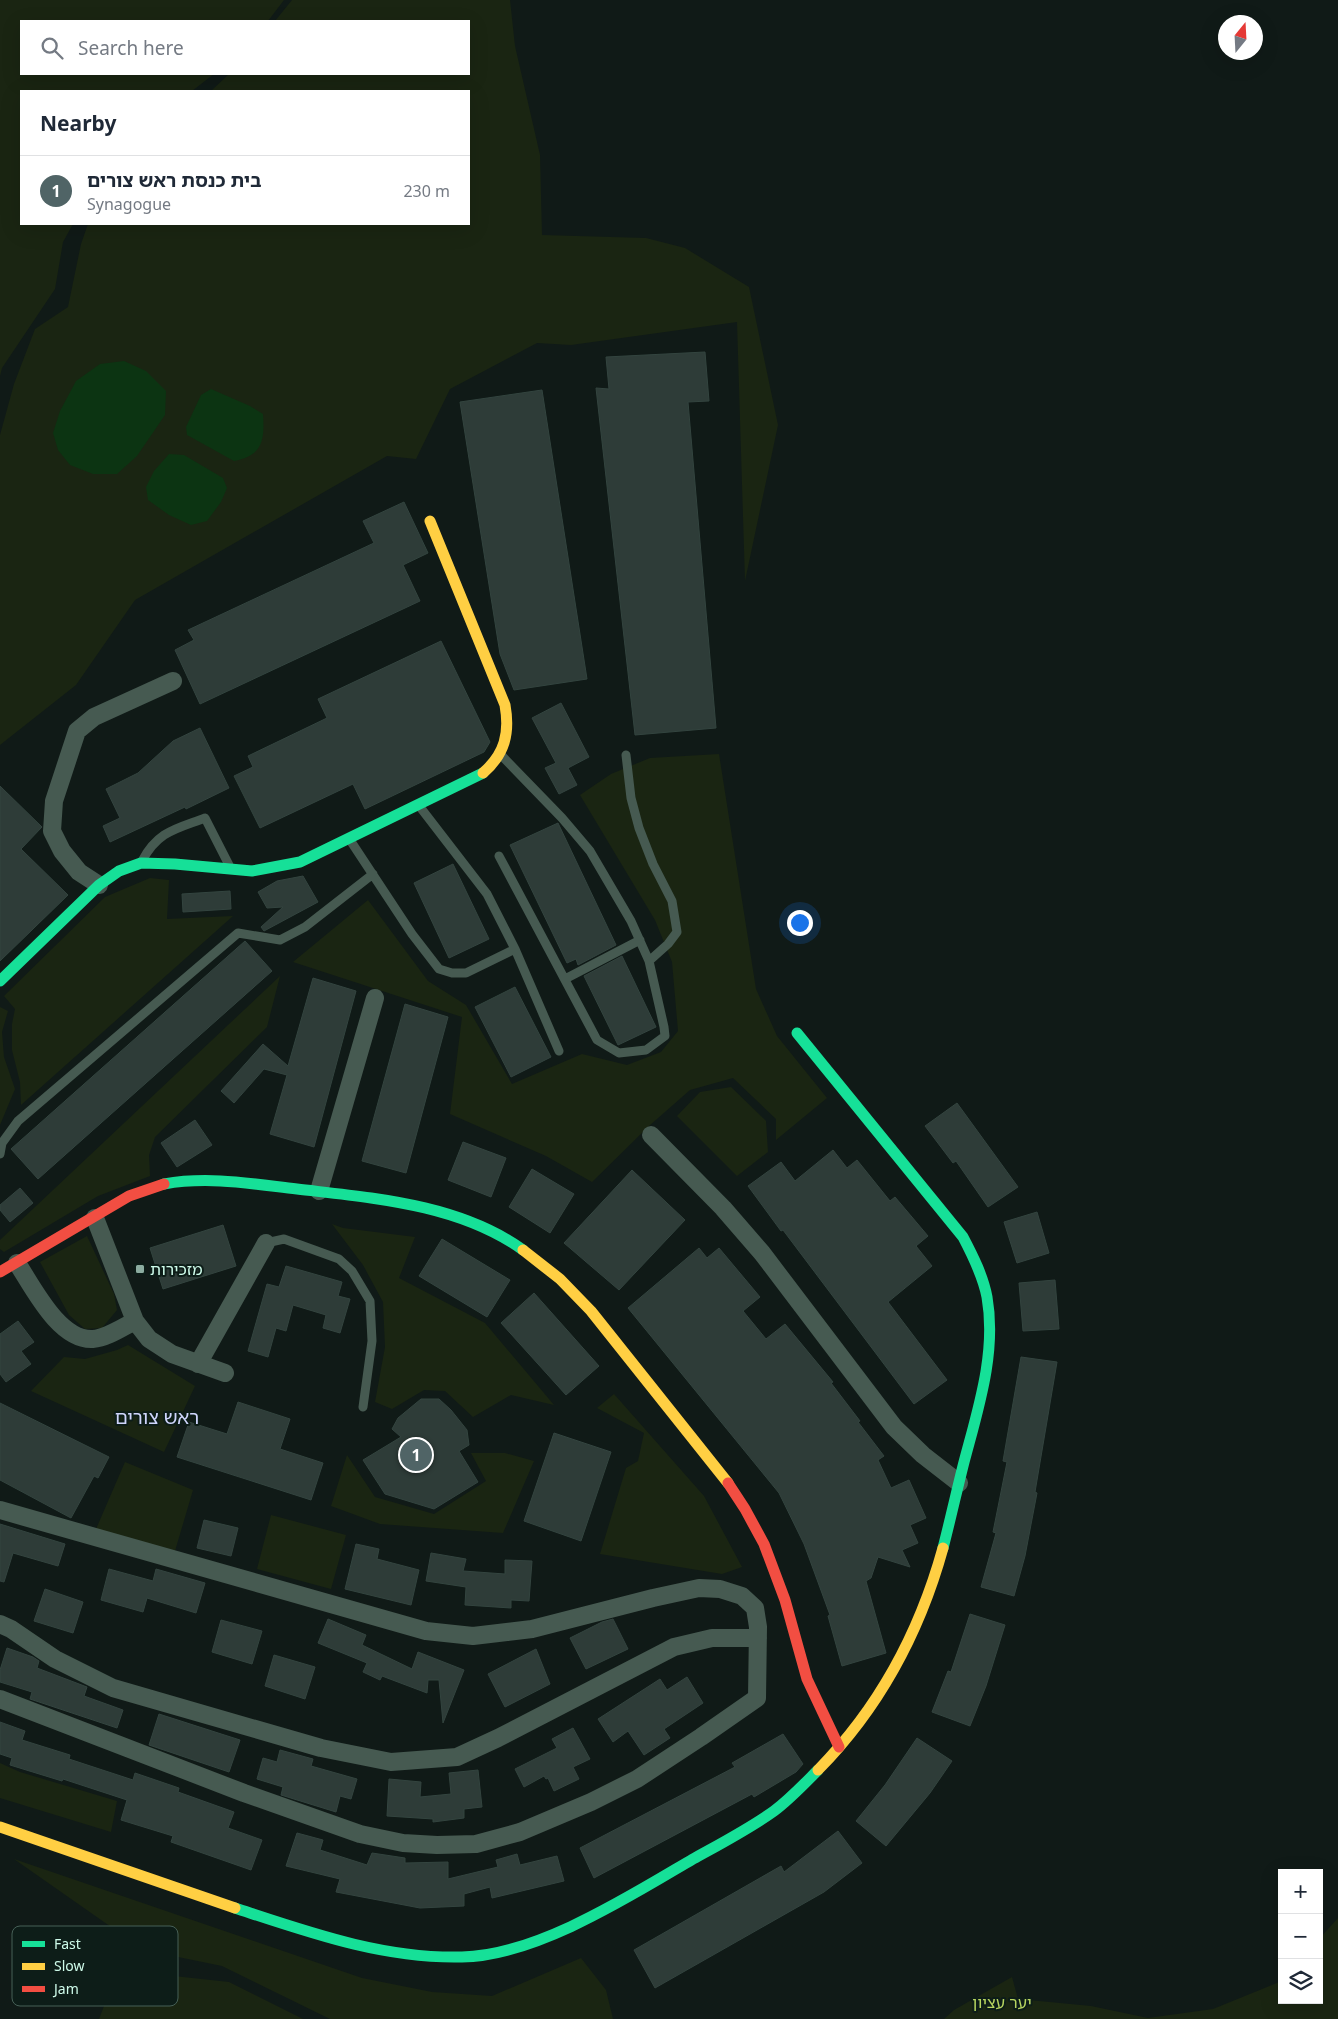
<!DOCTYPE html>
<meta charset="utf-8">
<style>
:root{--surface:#fff;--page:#f2f2f3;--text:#1f2937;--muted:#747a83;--line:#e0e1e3;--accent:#506466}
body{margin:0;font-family:"Noto Sans","Noto Sans Hebrew",sans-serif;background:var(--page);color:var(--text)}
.controls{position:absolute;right:15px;bottom:15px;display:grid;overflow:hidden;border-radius:0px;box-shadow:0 5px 20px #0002}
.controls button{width:45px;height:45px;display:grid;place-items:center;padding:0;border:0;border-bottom:1px solid var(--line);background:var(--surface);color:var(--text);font:25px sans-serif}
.compass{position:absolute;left:1218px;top:15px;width:45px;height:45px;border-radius:50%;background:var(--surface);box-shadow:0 5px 20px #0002;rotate:18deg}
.you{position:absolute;left:799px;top:922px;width:18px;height:18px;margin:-12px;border:4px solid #fff;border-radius:50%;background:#1a73e8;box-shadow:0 0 0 8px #1a73e833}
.badge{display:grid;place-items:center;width:32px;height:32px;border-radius:50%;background:var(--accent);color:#fff;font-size:16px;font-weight:700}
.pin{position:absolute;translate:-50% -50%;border:2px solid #fff;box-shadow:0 1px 5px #0006}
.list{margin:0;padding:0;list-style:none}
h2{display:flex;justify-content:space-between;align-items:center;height:65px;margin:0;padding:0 20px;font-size:21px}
h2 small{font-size:16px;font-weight:400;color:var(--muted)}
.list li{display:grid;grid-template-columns:32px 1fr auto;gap:15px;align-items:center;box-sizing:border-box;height:70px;padding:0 20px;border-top:1px solid var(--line)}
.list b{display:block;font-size:19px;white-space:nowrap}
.list p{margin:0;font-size:16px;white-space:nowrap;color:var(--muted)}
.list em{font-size:16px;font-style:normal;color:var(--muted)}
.icon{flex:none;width:28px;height:28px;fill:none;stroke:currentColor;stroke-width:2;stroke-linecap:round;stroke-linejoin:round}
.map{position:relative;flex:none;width:1338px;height:2019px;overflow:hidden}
.search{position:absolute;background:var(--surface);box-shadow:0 5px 20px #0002;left:20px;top:20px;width:450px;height:55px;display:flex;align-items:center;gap:12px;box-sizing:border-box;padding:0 18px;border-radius:0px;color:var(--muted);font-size:19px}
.panel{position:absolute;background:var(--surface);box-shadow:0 5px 20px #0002;left:20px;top:90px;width:450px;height:135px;border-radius:0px}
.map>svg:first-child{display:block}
.green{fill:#1a2512}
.water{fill:#0c3412}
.building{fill:#2e3c38;stroke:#33443f}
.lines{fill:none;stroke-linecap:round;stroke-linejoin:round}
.lane{stroke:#465a51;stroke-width:9}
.street{stroke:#465a51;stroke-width:18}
.fast{stroke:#16e098;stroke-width:11}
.slow{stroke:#ffcf43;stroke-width:11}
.jam{stroke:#f24e42;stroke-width:11}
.poi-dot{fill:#8caca0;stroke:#0d1d18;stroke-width:2}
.labels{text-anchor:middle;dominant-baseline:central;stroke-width:4;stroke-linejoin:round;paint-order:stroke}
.poi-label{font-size:16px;fill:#cefbea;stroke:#0d1d18;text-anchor:start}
.park-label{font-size:16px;fill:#b7d460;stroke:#0d1d18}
.quarter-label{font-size:19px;fill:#cfd5fb;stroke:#0d1d18}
.key{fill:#0d1d18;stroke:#476057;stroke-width:1}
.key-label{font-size:14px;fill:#cefbea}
</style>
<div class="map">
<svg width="1338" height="2019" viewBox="0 0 1338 2019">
<rect width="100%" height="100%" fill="#101a17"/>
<path class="green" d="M0,0H284L268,21H21V74H214L192,91H21V224H73L63,242L55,289L2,368L0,376Z
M292,0H510L515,46L540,155L542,235L646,238L685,248L749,287L778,425L745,581L737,322L571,345L537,343L450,389L416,459L387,456L135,600L76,685L0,745V435L14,384L35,329L68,307L81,244L88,224H469V91H211L229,74H469V21H275Z
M719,754L756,989L777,1036L827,1098L776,1140V1119L733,1078L690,1090L649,1126L592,1182L546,1156L450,1114L462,1017L293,962L368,900L428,981L466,1005L512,1084L582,1054L627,1065L661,1052L678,1031L672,962L655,920L580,795L611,774L650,758Z
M150,878L169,880L167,919L233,916L21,1105L20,1082L12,1050V1024L15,1009L4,996L105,897Z
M280,976L267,1027L155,1137L149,1155L150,1176L98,1196L4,1252L0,1249V1240Z
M0,1007L8,1011L2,1032L4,1057L15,1089L0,1125Z
M731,1087L766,1121L768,1152L737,1176L677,1116L700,1092Z
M332,1224L343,1228L415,1237L399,1278L485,1323L554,1405L511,1395L473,1417L445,1391L424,1390L392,1409L375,1402L385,1347L383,1302L363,1265Z
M87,1236L114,1294L117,1310L102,1328L85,1329L69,1315L40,1262Z
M128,1345L195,1386L164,1452L31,1391L64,1357L85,1359L117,1350Z
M614,1394L704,1496L742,1567L722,1574L600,1554L626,1468L638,1461L644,1433L597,1408Z
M471,1453H505L534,1461L503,1533L380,1524L331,1506L347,1455L375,1497L434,1514L486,1481Z
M125,1462L193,1490L175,1551L96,1529Z
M271,1515L346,1535L331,1589L257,1569Z
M0,1763L20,1772L117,1801L111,1832L0,1798Z
M14,1859L362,1978L432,1992L492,1996L581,1958L606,1990L613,2019H330L222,1966L144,1950Z
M1338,1918V2019H944L954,2010L1012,1977L1018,1999L1091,2006L1148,2018L1213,2009L1277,1983L1282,1979V2000H1319V1939Z
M118,1970L229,1982L303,2019H99Z"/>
<path class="water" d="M124,361L146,371L166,391L165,415L137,456L117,474H93L70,465L58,450L53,433L60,411L76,381L100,364Z
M211,389L250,406L263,414C265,441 262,456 234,461L187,435L186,427L201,395Z
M169,454L184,455L223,478L227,488L221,502L207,521L191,525L169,515L148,500L146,487L154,471Z"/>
<path class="building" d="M705,352L709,401L688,402L716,728L635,735L596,388L609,389L606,357Z
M542,390L587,679L514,690L500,654L460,402Z
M404,502L428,553L403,565L420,601L200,704L175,650L194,640L188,630L374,543L363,521Z
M441,641L490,742L484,752L365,809L353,784L260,828L234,776L253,767L248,756L327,718L318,699Z
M561,703L589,757L568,768L577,785L559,794L545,768L556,763L532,718Z
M200,728L229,788L186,809L185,807L110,842L103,826L120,818L106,789L138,773L173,741Z
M0,786L42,827L21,849L68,895L0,961Z
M558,823L616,945L578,965L576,959L567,963L510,845Z
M453,864L489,939L449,958L414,883Z
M303,876L318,902L264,931L261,927L283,907L267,908L258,892L277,881Z
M230,891L231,909L183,912L182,894Z
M245,941L272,971L38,1179L11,1149Z
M622,956L656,1027L618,1045L584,976Z
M313,978L356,991L314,1147L270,1134L287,1075L264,1069L234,1103L221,1091L263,1044L288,1066Z
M515,987L551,1057L511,1077L475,1007Z
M405,1004L448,1017L406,1173L362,1161Z
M957,1103L1018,1187L988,1207L956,1161L953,1163L925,1126Z
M195,1120L212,1145L177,1167L161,1143Z
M463,1142L506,1158L491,1197L448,1180Z
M833,1150L847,1168L857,1160L890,1201L895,1197L928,1236L916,1246L932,1266L888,1302L947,1380L914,1404L783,1230L781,1231L748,1186L781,1162L795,1181Z
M532,1169L574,1194L550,1233L509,1207Z
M632,1170L685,1220L619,1290L564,1243Z
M20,1188L33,1203L10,1222L0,1210V1205Z
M1037,1212L1049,1253L1017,1263L1004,1222Z
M223,1225L236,1266L163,1289L150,1248Z
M442,1239L510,1280L487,1317L419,1276Z
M699,1248L707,1258L719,1248L760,1297L743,1311L766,1339L785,1324L833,1382L831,1383L860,1421L858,1422L884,1456L878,1460L891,1488L909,1480L926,1518L910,1525L918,1543L902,1550L910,1567L878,1557L871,1578L866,1581L886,1653L842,1666L828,1616L830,1615L804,1544L779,1493L628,1308Z
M286,1266L342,1282L338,1296L350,1299L340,1333L323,1328L326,1315L293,1305L286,1331L276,1328L268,1357L248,1351L267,1284L279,1287Z
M1055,1280L1059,1329L1023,1331L1019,1283Z
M534,1293L599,1366L566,1395L501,1323Z
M18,1321L34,1342L21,1351L31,1364L6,1382L0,1374V1334Z
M1021,1357L1057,1362L1035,1492L1037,1493L1025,1556L1014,1596L981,1587L996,1533L993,1532L1007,1462L1003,1461Z
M421,1399H439L451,1410L467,1430L469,1445L459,1451L478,1482L434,1509L385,1494L363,1460L401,1437L392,1429L398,1418Z
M238,1402L290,1419L280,1449L323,1463L311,1500L177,1457L189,1422L227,1434Z
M0,1403L109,1457L98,1478L94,1476L71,1518L0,1480Z
M554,1433L611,1452L581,1541L524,1521Z
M204,1520L238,1528L231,1556L197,1548Z
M0,1524L65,1544L58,1566L13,1553L4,1582L0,1581Z
M356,1544L379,1549L377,1559L419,1570L411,1605L345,1589Z
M431,1553L466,1559L463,1571L505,1574V1560L532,1561L529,1601L511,1600V1608L465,1605L466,1587L426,1581Z
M109,1569L153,1581L156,1569L205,1583L196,1613L147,1598L143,1612L101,1600Z
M45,1589L83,1602L73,1633L34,1621Z
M970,1614L1005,1625L986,1686L970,1726L932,1712L948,1671L951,1672Z
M328,1619L366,1635L362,1645L412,1669L418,1652L464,1670L443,1723L439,1680H428L427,1693L382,1676L380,1680L363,1672L367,1663L318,1643Z
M613,1619L628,1649L586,1669L570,1638L602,1622Z
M221,1620L262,1631L252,1664L212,1652Z
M7,1648L33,1657L39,1661L37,1668L87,1687L84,1696L123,1710L117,1728L30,1699L32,1692L0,1682V1670Z
M536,1649L550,1684L505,1707L488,1674Z
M274,1655L315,1667L305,1699L265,1686Z
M687,1677L703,1703L664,1729L670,1738L644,1755L628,1731L613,1742L598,1719L660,1679L667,1690Z
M159,1714L240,1740L229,1772L149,1745Z
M0,1722L25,1731L22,1740L70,1755L69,1759L133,1780L135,1773L179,1788L178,1792L234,1812L228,1828L262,1840L251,1870L171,1842L173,1836L121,1820L127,1800L63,1779L62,1781L10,1765L12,1758L0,1754Z
M573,1728L590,1759L573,1767L579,1779L554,1791L548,1778L546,1779L544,1776L524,1787L515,1769L557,1748L552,1739Z
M783,1734L803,1764L796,1772L754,1797L752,1794L594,1878L580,1848L735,1767L732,1763Z
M917,1738L952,1761L930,1793L886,1846L856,1821L885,1785Z
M280,1750L313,1759L311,1766L357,1779L351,1799L340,1796L336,1812L281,1795L283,1787L257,1779L263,1758L277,1762Z
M478,1770L482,1807L464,1809V1818L433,1822V1819L387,1816L389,1779L421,1782L420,1797L451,1794L449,1773Z
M838,1831L862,1863L824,1892L655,1988L634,1950L781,1866L784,1872Z
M297,1833L323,1840L320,1850L367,1865L372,1853L405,1858V1863L448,1862V1879L498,1867L496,1860L517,1854L520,1865L557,1856L564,1881L492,1898L490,1887L464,1894V1906L420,1908L336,1892L340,1879L286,1866Z"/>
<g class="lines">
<path class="lane" d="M626,755L631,798L639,828L653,864L672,901L677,932L668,944L649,961
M420,807L487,894L515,949L559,1051
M350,840L412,934L439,969L452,973H466L515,949
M499,856L597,1040L619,1053L646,1050L665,1036L664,1027L649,961L631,921L590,851L562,818L501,755
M142,861C158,831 176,829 205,818L229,865
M565,979L640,940
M0,1154L2,1143L18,1121L238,933L280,940L305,927L373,874
M266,1243L284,1239L339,1259L352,1271L370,1301L372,1341L363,1407"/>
<path class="street" d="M99,885L79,872L62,851L52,831L54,801L77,731L94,717L173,681
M651,1135L723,1208L762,1253L894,1427L923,1455L959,1483
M319,1191L375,998
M95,1218L135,1321L149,1339L172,1354L225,1373
M17,1263C33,1287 59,1341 93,1339C107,1338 123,1327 135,1321
M198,1364L266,1243
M0,1510L426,1631L473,1636L532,1629L653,1598L699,1588L720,1589L742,1596L755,1608L758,1627L757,1698L701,1737L637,1779L591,1802L520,1832L476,1844L437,1845L403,1843L360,1834L244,1793L0,1699
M0,1624L11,1629L55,1659L113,1688L321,1748L391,1762L457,1757L498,1738L674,1647L712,1638H758"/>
<path class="fast" d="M0,981L99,885L119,871L141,863L175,864L252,871L300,862L483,773
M797,1033L963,1237C973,1256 983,1276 987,1297C997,1354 977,1412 963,1466C956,1494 950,1521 943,1548
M164,1184C209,1176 253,1184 297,1189C373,1198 459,1204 523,1250
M235,1908C308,1932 383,1959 462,1957C536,1956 630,1896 693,1859C720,1844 749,1829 774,1811C790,1799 804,1784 818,1770"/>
<path class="slow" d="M430,521L505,705C510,733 505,754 483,773
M523,1250L560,1279L591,1311L728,1483
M818,1770C879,1708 920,1631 943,1548
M0,1827L235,1908"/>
<path class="jam" d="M0,1272L129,1196L164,1184
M728,1483L745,1509L764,1544L785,1600L807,1679L839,1747"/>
</g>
<rect class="poi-dot" x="135" y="1264" width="10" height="10" rx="2.5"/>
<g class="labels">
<g class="poi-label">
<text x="150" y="1269">מזכירות</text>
</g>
<g class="park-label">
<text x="1002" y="2002">יער עציון</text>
</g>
<g class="quarter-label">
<text x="157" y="1417">ראש צורים</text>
</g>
</g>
<rect x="12" y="1926" width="166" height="80" rx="8" class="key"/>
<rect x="22" y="1941" width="23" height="6" fill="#16e098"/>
<rect x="22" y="1963" width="23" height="7" fill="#ffcf43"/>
<rect x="22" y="1986" width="23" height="6" fill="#f24e42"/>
<g class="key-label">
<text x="54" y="1949">Fast</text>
<text x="54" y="1971">Slow</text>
<text x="54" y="1994">Jam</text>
</g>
</svg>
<div class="controls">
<button>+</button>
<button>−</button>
<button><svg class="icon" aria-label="layers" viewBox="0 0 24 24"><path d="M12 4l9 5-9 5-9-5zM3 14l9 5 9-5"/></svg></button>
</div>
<svg class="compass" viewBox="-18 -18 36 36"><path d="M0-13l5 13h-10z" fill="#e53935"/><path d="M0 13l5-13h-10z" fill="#747a83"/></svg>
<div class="you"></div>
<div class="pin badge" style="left:416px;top:1455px">1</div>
<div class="search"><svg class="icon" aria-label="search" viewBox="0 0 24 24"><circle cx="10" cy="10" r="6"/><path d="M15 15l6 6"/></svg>Search here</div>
<section class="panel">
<h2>Nearby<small></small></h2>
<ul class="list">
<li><span class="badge">1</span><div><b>בית כנסת ראש צורים</b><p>Synagogue</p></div><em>230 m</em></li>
</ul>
</section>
</div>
